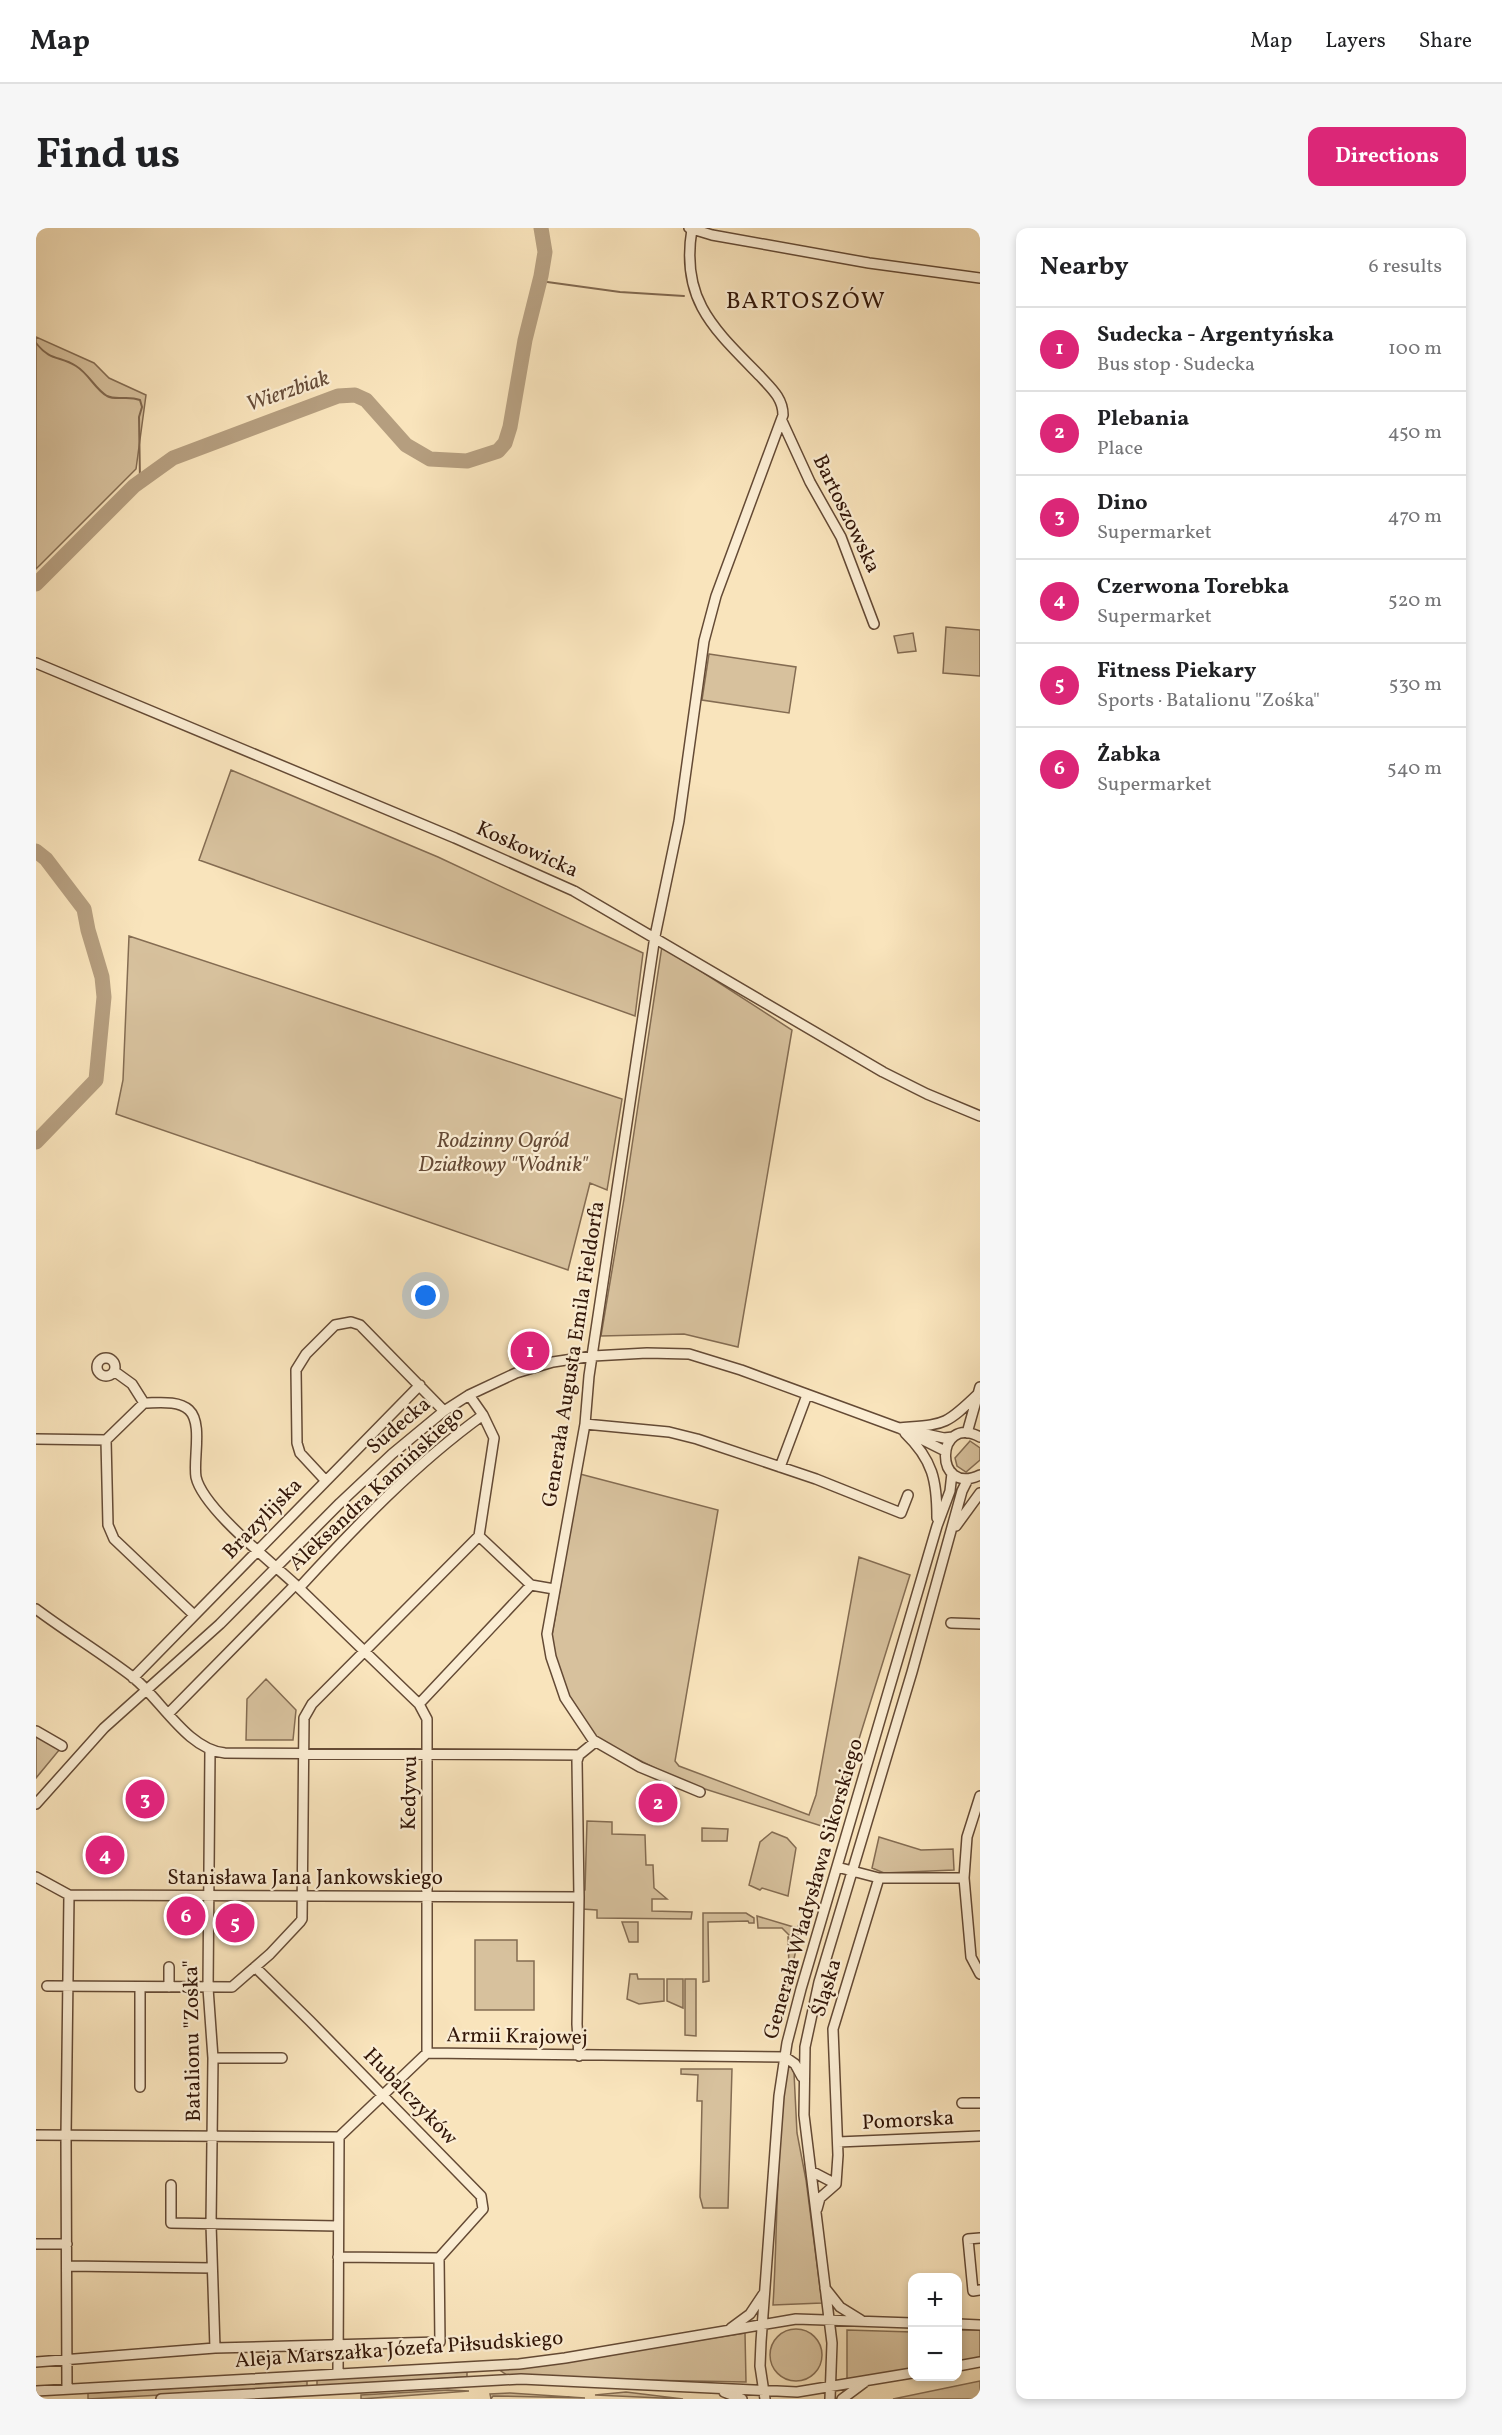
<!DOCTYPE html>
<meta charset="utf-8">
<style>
:root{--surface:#fff;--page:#f6f6f6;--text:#202124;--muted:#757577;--line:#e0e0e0;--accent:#db2777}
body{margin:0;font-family:Vollkorn,serif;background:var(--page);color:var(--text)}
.controls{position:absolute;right:18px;bottom:18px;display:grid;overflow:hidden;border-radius:12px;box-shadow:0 3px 9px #0003}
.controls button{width:54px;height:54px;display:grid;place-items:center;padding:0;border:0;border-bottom:2px solid var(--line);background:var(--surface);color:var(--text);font:30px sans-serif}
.you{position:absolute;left:390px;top:1068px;width:21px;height:21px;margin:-15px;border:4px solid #fff;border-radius:50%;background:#1a73e8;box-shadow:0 0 0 9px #1a73e833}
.badge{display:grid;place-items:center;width:39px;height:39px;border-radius:50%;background:var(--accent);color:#fff;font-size:20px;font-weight:700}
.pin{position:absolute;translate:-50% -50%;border:3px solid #fff;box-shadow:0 2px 6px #0006}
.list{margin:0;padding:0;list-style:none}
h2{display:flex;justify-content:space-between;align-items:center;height:78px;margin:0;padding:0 24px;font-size:26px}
h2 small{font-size:20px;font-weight:400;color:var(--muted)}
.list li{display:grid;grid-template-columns:39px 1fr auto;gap:18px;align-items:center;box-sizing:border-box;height:84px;padding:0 24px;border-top:2px solid var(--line)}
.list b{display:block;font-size:22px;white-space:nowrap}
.list p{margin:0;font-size:20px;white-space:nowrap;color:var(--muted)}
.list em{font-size:20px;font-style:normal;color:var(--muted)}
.map{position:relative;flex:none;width:944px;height:2171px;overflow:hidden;border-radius:12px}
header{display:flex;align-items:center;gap:36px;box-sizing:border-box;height:84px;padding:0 30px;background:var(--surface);border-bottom:2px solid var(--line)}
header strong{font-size:28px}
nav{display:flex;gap:33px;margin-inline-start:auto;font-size:21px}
.intro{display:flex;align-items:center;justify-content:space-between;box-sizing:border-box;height:144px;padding:0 36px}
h1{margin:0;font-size:42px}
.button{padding:15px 27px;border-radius:12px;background:var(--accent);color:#fff;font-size:21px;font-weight:700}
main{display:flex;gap:36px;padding:0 36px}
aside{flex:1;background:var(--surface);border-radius:12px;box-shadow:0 3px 9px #0003}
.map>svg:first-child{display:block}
.green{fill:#d7c19d;stroke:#846c52;stroke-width:1.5}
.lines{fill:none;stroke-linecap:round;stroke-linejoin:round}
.stream{stroke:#81684f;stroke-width:2}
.river{stroke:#b59e7f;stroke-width:15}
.minor-casing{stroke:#644a35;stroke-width:12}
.minor{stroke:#fbedd3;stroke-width:9}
.labels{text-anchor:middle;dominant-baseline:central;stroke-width:4.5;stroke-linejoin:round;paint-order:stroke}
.street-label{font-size:21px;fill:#321608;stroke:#fbedd3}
.park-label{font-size:21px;font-style:italic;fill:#644935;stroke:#fbedd3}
.water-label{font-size:22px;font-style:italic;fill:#664c38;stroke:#fbedd3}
.quarter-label{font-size:24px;letter-spacing:1.5px;fill:#321608;stroke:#fbedd3}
</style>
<header>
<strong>Map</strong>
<nav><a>Map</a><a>Layers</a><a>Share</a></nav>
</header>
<div class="intro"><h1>Find us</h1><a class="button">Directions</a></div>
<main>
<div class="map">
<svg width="944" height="2171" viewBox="0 0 944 2171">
<rect width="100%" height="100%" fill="#f9e4bc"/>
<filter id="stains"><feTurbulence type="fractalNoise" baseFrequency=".00333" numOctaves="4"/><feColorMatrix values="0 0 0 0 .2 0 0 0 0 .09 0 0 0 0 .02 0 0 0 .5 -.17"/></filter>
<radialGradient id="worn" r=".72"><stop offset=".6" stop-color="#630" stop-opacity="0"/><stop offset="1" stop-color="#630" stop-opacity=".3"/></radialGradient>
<path class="green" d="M0,109L58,135L73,150L110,167L100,241L0,341Z
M910,399L944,402V448L907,445Z
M877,405L880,423L862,425L858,408Z
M673,426L760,439L753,485L666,472Z
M195,542L402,629L607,725L599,788L163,632Z
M93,708L586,871L571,962L554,955L532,1042L80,886L87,852Z
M626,718L756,802L702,1119L648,1106L565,1108L588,971Z
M934,1213L944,1220V1232L930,1244L921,1238L919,1230Z
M544,1246L682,1282L639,1533L643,1538L773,1587L780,1567L823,1329L874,1347L795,1601L647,1554L561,1511L529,1461L515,1413Z
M230,1451L260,1482L257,1512H210L211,1471Z
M0,1506L24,1521L0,1550Z
M551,1593L576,1594V1606L609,1607L610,1637H617L618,1660L631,1671H616V1683L656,1684L655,1691L561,1690V1682L546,1681V1663L549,1662Z
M666,1600L692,1601L691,1613H666Z
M736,1604L751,1610L760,1620L752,1668L726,1660L724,1662L713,1657L724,1614Z
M843,1609L885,1622L917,1621L918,1642L848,1645L836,1640Z
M667,1685H710L718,1690V1695H713L712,1693L672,1694L673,1753L667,1754Z
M721,1688L761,1700L763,1696L767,1697L764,1706L753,1707L746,1700H722Z
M586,1694H602V1714H593Z
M752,1709H763L746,1783L742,1775L753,1739Z
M439,1712H481V1733H498V1782H439Z
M594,1746H601L602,1751H628V1773L603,1776L591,1771Z
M631,1751H647V1780L631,1773Z
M649,1751H660V1808L649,1807Z
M753,1835L758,1845L761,1905L770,1952L786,2075L737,2077C741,2015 740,1952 746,1889C748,1872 747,1851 753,1835Z
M645,1841H696L692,1980H667L664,1969L666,1873H661L662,1847L645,1846Z
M734 2127a26 26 0 1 1 52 0a26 26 0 1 1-52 0Z
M811,2102L876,2104V2141L811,2152Z
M922,2102H944V2130L922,2134Z
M709,2105L710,2154L603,2152L471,2147L462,2141L516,2135Z
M431,2143V2149L281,2158V2152Z
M271,2153V2159L52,2171V2165Z
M944,2153V2171H857Z
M412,2162L433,2163L325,2171V2167Z
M590,2164L647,2171L559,2167Z
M474,2165L549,2170L457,2168L455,2171L454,2166Z"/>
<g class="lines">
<path class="stream" d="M504,53L584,64L648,68
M0,115C14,133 24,128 40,138C53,146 59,161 71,168C81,173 91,167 104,172L106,179L103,189L104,253"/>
<path class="river" d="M0,356L98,258L137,230L302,168L319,167L330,172L370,217L394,231L431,233L462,223L469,215L474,199L489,112L505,48L509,24L505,0
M0,623L10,631L48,681L52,702L66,749L68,769L60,852L0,914"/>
<g class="minor-casing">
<path id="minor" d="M653,0L676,7L833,35L944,50
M656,1C644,72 678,101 724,148C735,160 747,170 747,187L680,368L668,413L643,593L619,708L553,1148L549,1196L511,1406L515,1429L529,1470L557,1512L604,1539L664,1564
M746,193L774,254L805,309L838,396
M0,435L419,610L538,663L847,844L891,866L944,888
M61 1139a9 9 0 1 1 18 0a9 9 0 1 1-18 0Z
M78,1143L96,1156L108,1175C122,1175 142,1172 153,1182C167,1195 157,1231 160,1249C167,1281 238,1336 263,1360C319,1299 379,1236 447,1187
M549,1196L633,1204L661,1211L780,1251L865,1285L872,1267
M863,1200C908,1196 908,1199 942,1166
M876,1203L908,1210L917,1209
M869,1205C897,1232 901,1253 901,1290
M931,1205L944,1159
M944,1209C899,1185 897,1269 944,1247
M0,1211L70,1212
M70,1212L72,1297L78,1311L158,1387
M70,1212L108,1175
M744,1239L771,1167
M289,1252L264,1225L261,1215L260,1142L270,1126L299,1097L315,1094L324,1097L408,1183
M920,1298L944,1265
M495,1357L518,1361
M263,1360L383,1476L391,1491V1825
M0,1381C32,1405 67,1426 98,1450C125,1472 152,1522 189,1525L543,1527
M915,1395L944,1396
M97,1450L384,1157
M383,1476L495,1357L443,1308
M132,1486L259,1357
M0,1503L26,1518
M174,1522L172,1760L177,1830L175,1996L179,2120
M944,1568L931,1609L928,1650L935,1729L944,1746
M0,1576L68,1500L184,1396L304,1275L356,1226L408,1183L433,1167L480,1145L517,1134L557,1128L611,1125L653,1126L705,1142L863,1200L909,1223
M801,1639L843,1650H928
M0,1649L33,1667L543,1669
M133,1739V1759
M219,1739L274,1793L445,1968L447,1981L403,2030
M11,1758L196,1759L234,1726L264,1694L266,1691L268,1490L276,1476L443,1308L458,1210L447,1187L433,1167
M104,1759V1859
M543,1828L541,1796L543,1669L541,1533L543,1527L559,1514
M177,1830H246
M926,1875H944
M0,1907L303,1909L391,1825L749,1829L759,1836L766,1849
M802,1914L944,1908
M775,1943L800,1956
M135,1957V1995L302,1998
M781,1981L784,1970L800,1956L802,1927L797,1801L843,1650
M944,2010L932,2011L937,2063L944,2062
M0,2016H31
M302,2029L403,2030
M32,2038L176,2040
M789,2060L804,2079L825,2092
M922,2096L944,2097
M695,2100L714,2086L728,2065
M0,2134L179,2120L404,2114L403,2030
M922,2138L944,2134
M302,2146L303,1909
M31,2161L30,1908L33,1667
M0,2163L483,2136L529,2130L760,2091L876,2095
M688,2164L706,2171
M125,2171L485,2151L761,2164L876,2145
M729,2171L724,2138L725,2114L743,1868L751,1815L765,1761L901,1298L914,1263L916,1245
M794,2171L796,2115L768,1887L769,1819L783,1754L876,1444L926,1263L932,1251
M806,2171L829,2154"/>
</g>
<use href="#minor" class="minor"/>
</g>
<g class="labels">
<g class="street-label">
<text transform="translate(810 286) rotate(64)">Bartoszowska</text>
<text transform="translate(491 622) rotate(24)">Koskowicka</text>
<text transform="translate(538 1126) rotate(-81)">Generała Augusta Emila Fieldorfa</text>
<text transform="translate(363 1198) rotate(-40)">Sudecka</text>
<text transform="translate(341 1261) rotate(-43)">Aleksandra Kamińskiego</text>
<text transform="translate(227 1291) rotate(-46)">Brazylijska</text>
<text transform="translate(374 1565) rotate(-89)">Kedywu</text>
<text x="269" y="1650">Stanisława Jana Jankowskiego</text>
<text transform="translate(778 1661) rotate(-74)">Generała Władysława Sikorskiego</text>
<text transform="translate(791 1760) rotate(-73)">Śląska</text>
<text transform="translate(481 1809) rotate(1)">Armii Krajowej</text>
<text transform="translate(157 1813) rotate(-91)">Batalionu "Zośka"</text>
<text transform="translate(374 1869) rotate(46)">Hubalczyków</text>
<text transform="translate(872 1893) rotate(-3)">Pomorska</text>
<text transform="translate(363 2122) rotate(-4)">Aleja Marszałka Józefa Piłsudskiego</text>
</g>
<g class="park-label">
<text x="467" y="913">Rodzinny Ogród<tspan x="467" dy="24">Działkowy "Wodnik"</tspan></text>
</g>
<g class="water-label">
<text transform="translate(252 164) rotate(-19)">Wierzbiak</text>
</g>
<g class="quarter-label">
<text x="770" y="74">BARTOSZÓW</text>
</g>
</g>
<rect width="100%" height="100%" filter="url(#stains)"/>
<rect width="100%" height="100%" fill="url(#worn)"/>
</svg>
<div class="controls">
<button>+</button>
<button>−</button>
</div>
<div class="you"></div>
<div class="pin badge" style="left:494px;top:1123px">1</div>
<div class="pin badge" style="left:622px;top:1575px">2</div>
<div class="pin badge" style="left:109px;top:1571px">3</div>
<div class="pin badge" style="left:69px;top:1627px">4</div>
<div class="pin badge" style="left:199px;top:1695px">5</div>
<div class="pin badge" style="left:150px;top:1688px">6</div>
</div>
<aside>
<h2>Nearby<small>6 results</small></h2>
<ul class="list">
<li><span class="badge">1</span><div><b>Sudecka - Argentyńska</b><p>Bus stop · Sudecka</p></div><em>100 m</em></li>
<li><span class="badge">2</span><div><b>Plebania</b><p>Place</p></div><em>450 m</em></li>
<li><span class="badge">3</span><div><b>Dino</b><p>Supermarket</p></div><em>470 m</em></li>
<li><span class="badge">4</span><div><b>Czerwona Torebka</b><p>Supermarket</p></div><em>520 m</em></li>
<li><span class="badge">5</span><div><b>Fitness Piekary</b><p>Sports · Batalionu &quot;Zośka&quot;</p></div><em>530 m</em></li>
<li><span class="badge">6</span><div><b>Żabka</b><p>Supermarket</p></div><em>540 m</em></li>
</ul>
</aside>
</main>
